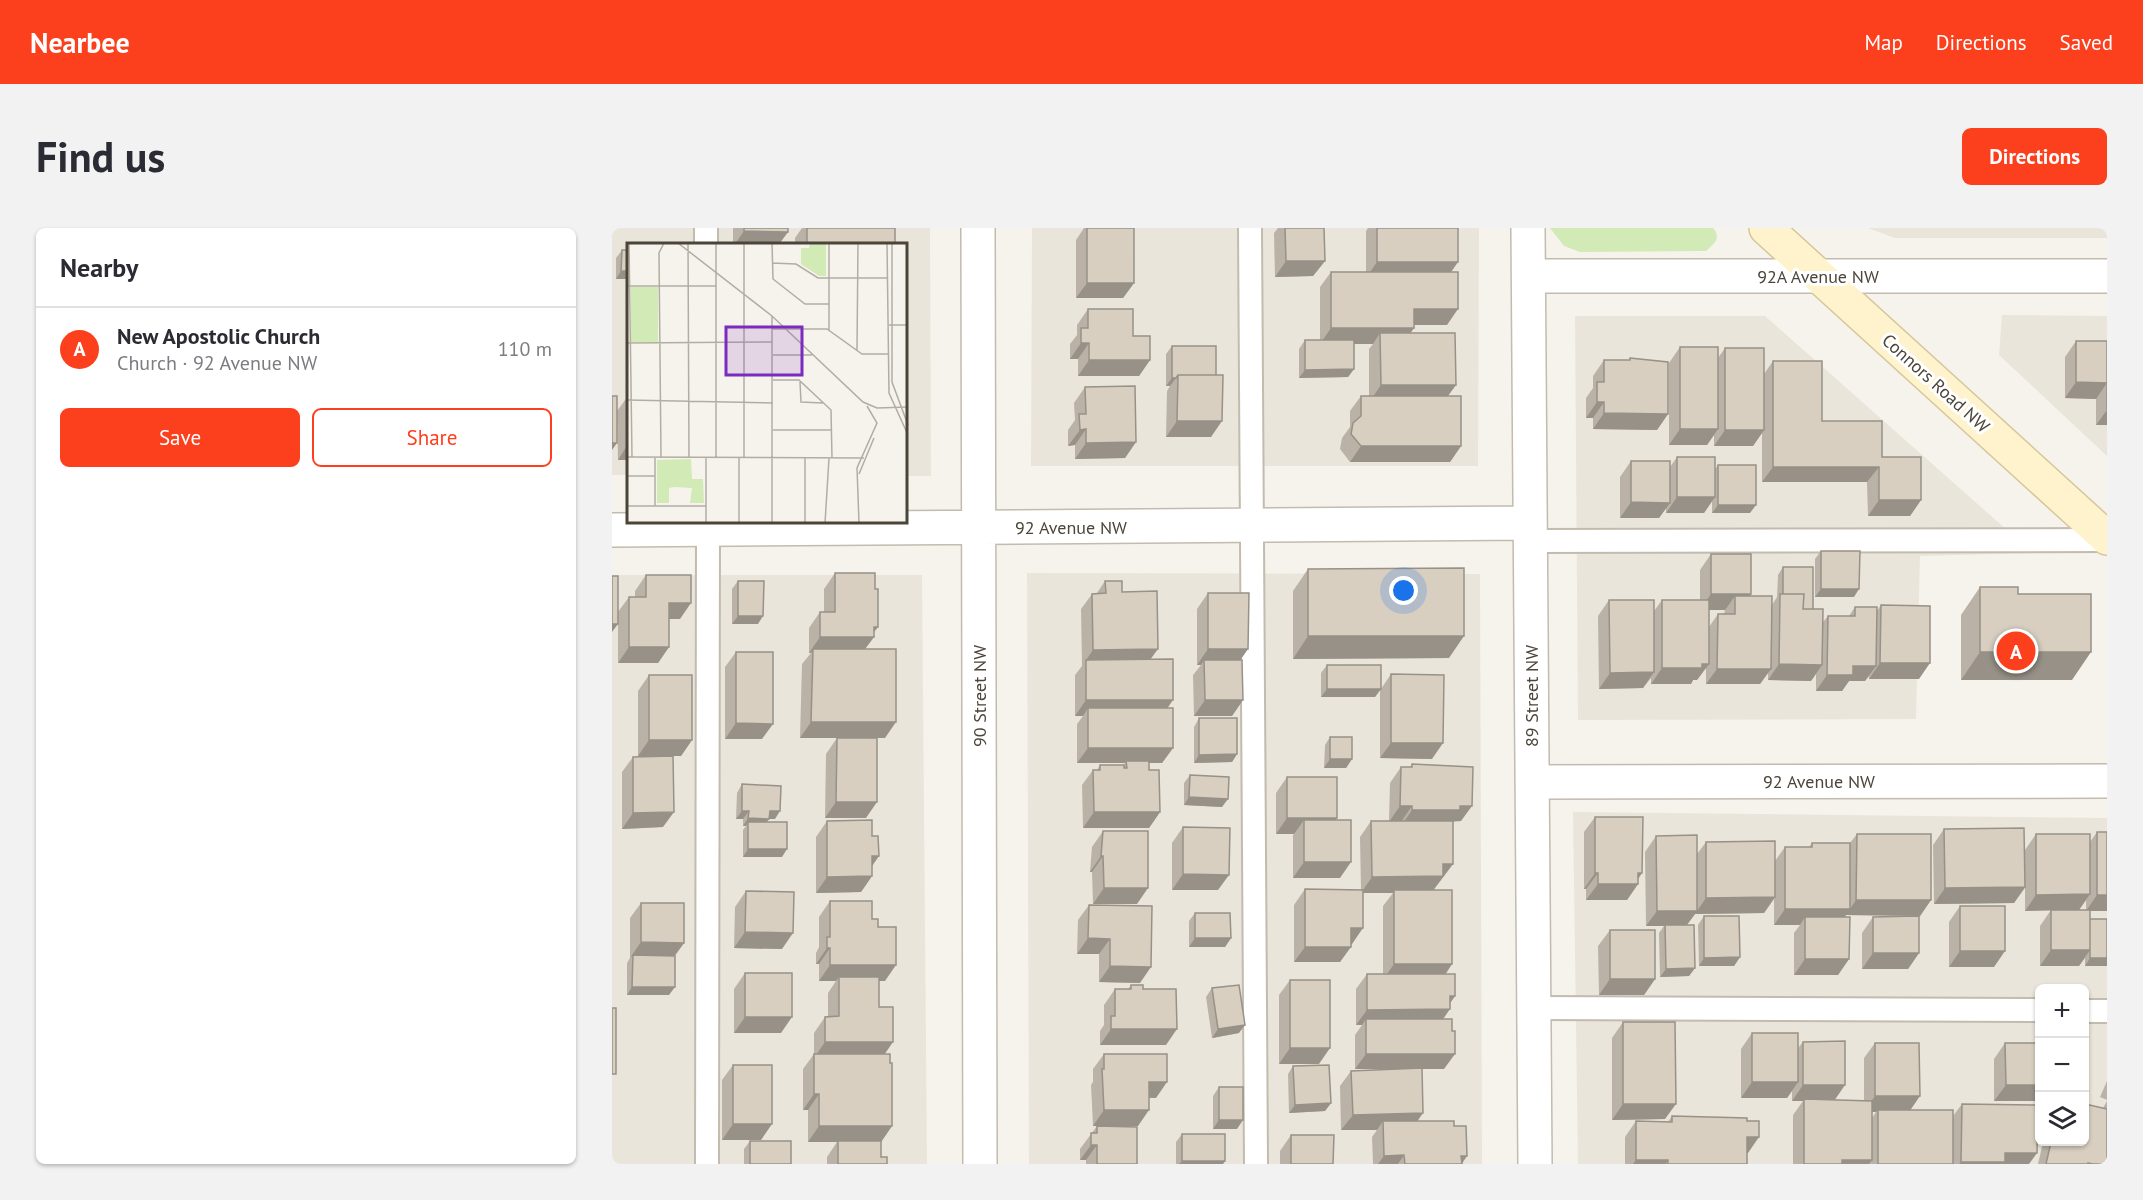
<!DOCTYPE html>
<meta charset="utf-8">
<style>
:root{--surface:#fff;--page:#f2f2f3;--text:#2b2b33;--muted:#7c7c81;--line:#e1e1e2;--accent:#fc3f1d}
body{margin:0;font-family:"PT Sans",sans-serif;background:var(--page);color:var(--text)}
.controls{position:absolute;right:18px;bottom:18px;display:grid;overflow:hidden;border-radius:9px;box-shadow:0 2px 4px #0004}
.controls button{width:54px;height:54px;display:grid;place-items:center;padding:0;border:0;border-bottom:2px solid var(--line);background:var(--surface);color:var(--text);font:30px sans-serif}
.you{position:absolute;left:792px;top:363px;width:21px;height:21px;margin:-15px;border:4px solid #fff;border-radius:50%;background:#1a73e8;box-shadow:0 0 0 9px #1a73e833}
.badge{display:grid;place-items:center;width:39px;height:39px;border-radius:50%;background:var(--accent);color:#fff;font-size:20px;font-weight:700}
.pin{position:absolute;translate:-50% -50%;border:3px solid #fff;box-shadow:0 2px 6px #0006}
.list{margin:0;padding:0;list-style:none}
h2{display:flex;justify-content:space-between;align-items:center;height:78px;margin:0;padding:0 24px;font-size:26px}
h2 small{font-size:20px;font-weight:400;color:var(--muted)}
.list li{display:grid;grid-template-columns:39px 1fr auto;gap:18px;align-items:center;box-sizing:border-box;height:84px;padding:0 24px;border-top:2px solid var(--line)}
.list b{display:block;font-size:22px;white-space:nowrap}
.list p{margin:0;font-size:20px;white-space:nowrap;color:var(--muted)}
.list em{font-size:20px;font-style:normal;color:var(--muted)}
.actions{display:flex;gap:12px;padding:18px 24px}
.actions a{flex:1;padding:14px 0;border:2px solid var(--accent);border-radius:9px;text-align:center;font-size:21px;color:var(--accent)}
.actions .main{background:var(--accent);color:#fff}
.icon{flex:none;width:33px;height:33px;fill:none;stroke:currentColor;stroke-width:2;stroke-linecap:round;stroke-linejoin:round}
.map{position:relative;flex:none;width:1495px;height:936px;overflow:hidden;border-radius:9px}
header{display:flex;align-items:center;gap:36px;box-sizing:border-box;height:84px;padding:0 30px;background:var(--accent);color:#fff}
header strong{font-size:28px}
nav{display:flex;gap:33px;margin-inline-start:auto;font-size:21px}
.intro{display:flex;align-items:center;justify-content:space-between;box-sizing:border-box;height:144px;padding:0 36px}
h1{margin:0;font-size:42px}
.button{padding:15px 27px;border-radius:9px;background:var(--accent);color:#fff;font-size:21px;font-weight:700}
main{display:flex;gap:36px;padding:0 36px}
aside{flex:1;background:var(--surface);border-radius:9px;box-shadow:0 2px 4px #0004}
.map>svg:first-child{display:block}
.residential{fill:#eae5da;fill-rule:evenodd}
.green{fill:#d2eab5}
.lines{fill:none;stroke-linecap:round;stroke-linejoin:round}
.service-casing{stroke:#c2bbae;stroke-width:26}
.minor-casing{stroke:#c2bbae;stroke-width:36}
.secondary-casing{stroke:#d6c79b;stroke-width:36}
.service{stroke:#fff;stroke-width:22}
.minor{stroke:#fff;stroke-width:33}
.secondary{stroke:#fff3cd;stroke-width:33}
.wall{fill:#bab2a6;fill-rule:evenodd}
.shaded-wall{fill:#979187}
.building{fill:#d8cfc1;stroke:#979187;stroke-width:1.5}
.labels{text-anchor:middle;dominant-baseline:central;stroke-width:6;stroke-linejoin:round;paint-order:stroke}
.street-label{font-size:18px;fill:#4b4439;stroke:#fff}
.inset-road{fill:none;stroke:#b2ada4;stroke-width:1.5}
.view{fill:#7b2cbf;fill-opacity:0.15;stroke:#7b2cbf;stroke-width:3}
.inset-edge{fill:none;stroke:#4b4439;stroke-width:3}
</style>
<header>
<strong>Nearbee</strong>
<nav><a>Map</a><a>Directions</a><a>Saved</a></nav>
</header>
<div class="intro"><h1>Find us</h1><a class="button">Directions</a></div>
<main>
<aside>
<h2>Nearby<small></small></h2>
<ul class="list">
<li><span class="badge">A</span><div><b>New Apostolic Church</b><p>Church · 92 Avenue NW</p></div><em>110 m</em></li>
</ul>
<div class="actions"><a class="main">Save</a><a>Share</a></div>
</aside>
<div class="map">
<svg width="1495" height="936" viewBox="0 0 1495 936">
<rect width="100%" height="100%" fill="#f6f3ec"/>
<path class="residential" d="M0,0H318L319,248H294V16H16V247H0Z
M420,0H867L866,238H419Z
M1256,0H1495V10H1283Z
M1390,87L1495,88V228L1387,127Z
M963,88H1153L1421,325L1308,328L1304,491L966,492Z
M415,345L868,346L870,936H417Z
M0,347H310L315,936H0Z
M961,584L1495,590V936H966ZM1428,760H1472V914H1428Z"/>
<path class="green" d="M938,0H1101C1110,10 1102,16 1094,23L968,24L952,18Z"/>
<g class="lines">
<g class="service-casing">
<path id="service" d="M94,0V16
M638,0L644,936
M918,313L1495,312
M922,780L1428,782
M1472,783H1495
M95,936L96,294"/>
</g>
<g class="minor-casing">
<path id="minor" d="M366,0L368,936
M916,0L923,936
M917,48H1495
M0,302L918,295
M920,554L1495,553"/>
</g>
<g class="secondary-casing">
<path id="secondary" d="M1154,0L1495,310"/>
</g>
<use href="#service" class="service"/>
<use href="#minor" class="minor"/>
<use href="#secondary" class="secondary"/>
</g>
<path class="wall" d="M121,0H176V4L167,16H121Z
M190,0H283V16H183V10Z
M472,0H522V55L511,70H464V12Z
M666,0H712L713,33L701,48L663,49L662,5Z
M756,0H846L839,44L835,97H802V100L798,105L844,157L836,168L849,218L838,234H738L728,221L730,210L738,199V183L749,168H757V121L761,116H742V141L736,149L687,150V121L693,112H708V59L719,44H754V3Z
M10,22L16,51H4V30Z
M16,53V86H14V56Z
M476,81L521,108L538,132L527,148H466V131H458V116L465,107V97Z
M1464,113H1495V197H1484V171L1453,170V129Z
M560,118L604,147L599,209H554L555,163L558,158H554V126Z
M1068,119L1106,130L1113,120L1152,146L1161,133L1210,193L1270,229L1309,272L1298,288H1256L1255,254H1150V205L1141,218H1102V207L1095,217H1057V135Z
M1018,130L1056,186L1045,202L981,201V190H974V170L981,160V148L992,132H1017Z
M473,159L524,214L513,230L463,231V217L456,218V202L463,192L462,175Z
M16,168V232H6L5,183Z
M1065,229L1103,241L1106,237L1138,285H1100V273L1092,285H1054V280L1047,290H1008V249L1019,233L1058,239Z
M1209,323L1242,369H1203V331Z
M1099,326L1139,366L1138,368L1160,377L1165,369L1166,347L1171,339L1211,394L1216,388H1237L1243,379L1265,383L1269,377L1307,451H1257V448L1253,453H1237L1230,463H1204V446L1199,453L1156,452V445L1148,456H1094V440L1085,452H1081L1079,456H1039V450L1031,460L987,461L986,388L997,372L1042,383L1050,372H1088V342ZM1097,382H1113L1112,386H1106L1097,399Z
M696,341L837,430L681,431V363Z
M223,345L263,361L266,399L262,404V409L253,421L273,510H188L190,436L199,425H197V400L208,384H212V361Z
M34,347L68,391H57V419L46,435H6V384L17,369H23V363Z
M126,353L146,396H120V361Z
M493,353L510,364L539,431L555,480L561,520L550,535H537V542L548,584L537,600H471L470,557L481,542H485L488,537H512L513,535H465V496L471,488H463V447L470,438L469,381L480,366L485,365Z
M1368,359L1406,366L1460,452H1349V387Z
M596,365L629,432L631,472L620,488H582L581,447L589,437H585V381Z
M124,424L150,511H113V439Z
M715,437L769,461L779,446L820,531L768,530V462L763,469H709V445Z
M37,447L80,512L69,528H26V463Z
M587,490L625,526L620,534L582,535V499Z
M718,509L740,531L734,540H712L713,517Z
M225,510L254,590H213L214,526Z
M21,529L51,599L10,601V544Z
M800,536L849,593H841V636L821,662L840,736L834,746L843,768L838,775L831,791L832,841H810L805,893L842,898L855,928L850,936H761L760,909L765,902H729L728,858L739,843L777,841H743V807L750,797H744V761L755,746H771V678L781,665H751L740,716L728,734H682V677L693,661L749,662L748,609L759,593H777L778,555L789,539H798Z
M578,547L610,579L572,577V555Z
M675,549L725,590L723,592L728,650H681V607L682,606H664V565Z
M130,556L163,591H157L155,594L170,629H131V602L134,598H131V591H124L125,565Z
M983,589L1026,652V656L1015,672H974V661H972V604Z
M215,593L260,638V648L249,664L204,665V609Z
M571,599L606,662H560V615Z
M1332,601L1413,622L1424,606L1478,614L1485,604L1495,683H1478V691H1495V738H1473V730L1467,738H1428V698L1439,682L1413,683V660L1402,675L1322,676L1321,617ZM1474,672V682H1467Z
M491,603L525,676H481L480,644H478L480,619Z
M1245,606L1319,672L1308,688L1234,687L1233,689L1237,731L1226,747H1182V705L1188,697H1162V671L1152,685L1083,686L1075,697L1083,740L1077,748L1048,749L1047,705L1052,698H1034L1033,624L1044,608L1085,626L1094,614L1163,633L1173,619H1197L1200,615H1238Z
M134,663L170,721L122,720L123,679Z
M218,673L260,691L266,699L273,753H267V779L273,826L280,898L269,914V929L275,936H215V929L225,914H196V882H191V841L202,826V805L213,789H216V765L224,753H207V736H204V725L207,719V689Z
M29,675L72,715L63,728L57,767H15V735L18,730V690Z
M477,677L528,755L487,754V726H465L466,692Z
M1348,678L1382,739H1337V694Z
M583,685L619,710L613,719H577V693Z
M1092,688L1128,729L1122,738H1087L1086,697Z
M1261,689L1307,725L1296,741H1250V705Z
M998,702L1043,751L1032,767H987L986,718Z
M133,745L169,805H122V761Z
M678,752L707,836H667V767Z
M519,757L531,761L554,817H488V803L492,797V777L503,761H516Z
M600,760L627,805L600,810L594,769Z
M1011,794L1053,891L1000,892V810Z
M1140,805L1186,820L1191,814L1222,872H1252V830L1263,815L1298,882L1341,888L1350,876L1417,936H1181V887L1191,873H1180V863L1175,870H1129V821ZM1260,884H1264L1260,890Z
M1393,815H1428V873H1382V831Z
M492,826L544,870H537L526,898H481L479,857L481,854V841Z
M121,837L149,912H110V852Z
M681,838L719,875L713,883L677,885L676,846Z
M1495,853V872L1488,869Z
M607,859L625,901H601V868Z
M1495,873V936H1426L1431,914H1473L1491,880Z
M1060,888L1136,925H1135V936H1013V909L1024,893L1056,894Z
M485,898L525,936H474V932H468V921Z
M570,906L613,933L611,936H564V914Z
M679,907L721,936H668V923Z
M138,913L179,936H132V921Z"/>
<path class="shaded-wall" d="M132,3L176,4L167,16H123Z
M674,33H713L701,48L663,49Z
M765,34H846L835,50H754Z
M9,43H16V51H4Z
M475,55H522L511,70H464Z
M802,81H846L835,97H791Z
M719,100H802L791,116L768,105L761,116H708Z
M469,115H477L466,131H458Z
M477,132H538L527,148H466Z
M742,141L736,149L687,150L693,142Z
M560,150H564L558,158H554Z
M1464,154L1495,155L1484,171L1453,170Z
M769,157H844L832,173H758Z
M985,174H992L981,190H974Z
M1495,182V197H1484Z
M992,185L1056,186L1045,202L981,201Z
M565,193H610L599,209H554Z
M474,201L463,217L456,218L468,202Z
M1068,201H1106L1095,217H1057Z
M1113,202H1152L1141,218H1102Z
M524,214L513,230L463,231L474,215Z
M0,215H5L0,222Z
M16,216V232H6Z
M749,218H849L838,234H738Z
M1161,239H1267L1255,254H1150Z
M1065,269H1103L1092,285H1054Z
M1267,272H1309L1298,288H1256Z
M1019,274L1058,275L1047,290H1008Z
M1106,277H1144L1138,285H1100Z
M1209,361H1247L1242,369H1203Z
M1099,366H1139L1128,382L1123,368L1113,382H1088Z
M57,375H79L68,391H46Z
M126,388H151L146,396H120Z
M0,396H6L0,404Z
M262,399H266L258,409H262L250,425L201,421L199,425H197L208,409Z
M696,408H852L837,430L681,431Z
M17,419H57L46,435H6Z
M546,421L535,436L474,432L470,438L481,422Z
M596,421H636L625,437L592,432L589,437H585Z
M1368,424H1479L1460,452H1349Z
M1268,435H1318L1307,451H1257Z
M1090,436H1097L1085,452H1081L1079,456H1039L1050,440Z
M1167,436L1210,437L1199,453L1156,452Z
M1241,438H1264L1253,453H1237L1230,463H1204L1215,447Z
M1105,441H1159L1148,456H1094Z
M1042,444L1031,460L987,461L998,445Z
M715,461H769L763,469H709Z
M474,472H561L550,488L476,480L471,488H463Z
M593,472H631L620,488H582Z
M199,494H284L273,510H188Z
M124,495L161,496L150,511H113Z
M37,512H80L69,528H26Z
M779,515H831L820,531L768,530Z
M476,520H561L550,535H515L514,533L513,535H465Z
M625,526L620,534L582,535L587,527Z
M718,531H740L734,540H712Z
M577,569L616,571L610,579L572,577Z
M224,574H265L254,590H213Z
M788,578H800L789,594H777Z
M848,578H860L849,593L789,598L800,582Z
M130,583H137L131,591H124Z
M158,583H168L163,591H157L151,599L136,594L134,598H131L136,590Z
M62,584L51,599L10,601L21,585Z
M482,584H548L537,600H471Z
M675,590H725L713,606L692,592L682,606H664Z
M136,621H175L170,629H131Z
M260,628H267L256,644Z
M489,628H491L480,644H478Z
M692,634H739L728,650H681Z
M831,636H841L820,664L782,662L781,665H749L760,649Z
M983,645H986L974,661H972Z
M1026,645H1030L1023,656H1026L1015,672H974L986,656Z
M571,646L617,647L606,662H560Z
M260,648L249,664L204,665L215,649Z
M1413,659L1402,675L1322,676L1333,660Z
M492,660H536L525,676H481Z
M1478,666L1467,682L1413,683L1424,667Z
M1485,667H1495V683H1474Z
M1163,669L1152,685L1083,686L1074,698L1053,697L1052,698H1034L1045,683H1085L1094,670Z
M1244,672H1319L1308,688L1234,687L1227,697L1193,689L1188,697H1162L1173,681H1238Z
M739,700H751L740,716H728Z
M133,704L181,705L170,721L122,720Z
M476,710L498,711L487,726H465Z
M583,710H619L613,719H577Z
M29,714L72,715L60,731L21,727L18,730Z
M693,719H739L728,734H682Z
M215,720H218L207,736H204Z
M1439,722H1478L1467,738H1428Z
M1348,723H1393L1382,739H1337Z
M1261,725H1307L1296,741H1250Z
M1128,729L1122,738H1087L1092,730Z
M1478,730H1495V738H1473Z
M1193,731H1237L1226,747H1182Z
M782,736H840L829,752H771Z
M218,737H284L273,753H227V749L224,753H207Z
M498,738L539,739L528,755L487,754Z
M1083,740L1077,748L1048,749L1054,741Z
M998,751H1043L1032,767H987Z
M20,759H63L57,767H15Z
M838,768H843L834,781H838L827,797L754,791L750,797H744L755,782Z
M133,789H180L169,805H122Z
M633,797L627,805L600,810L606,801Z
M499,801H565L554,817H488Z
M213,814H281L270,830H202Z
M678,820H718L707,836H667Z
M754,826H843L832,841H743Z
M537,854H555L544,870L526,869Z
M1140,854H1186L1175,870H1129Z
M1191,857H1233L1222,873L1192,871L1191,873H1180Z
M1394,857H1428V873H1382Z
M202,866H207L196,882H191Z
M1263,868H1308L1297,884L1266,882L1264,884H1252Z
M719,875L713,883L677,885L683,877Z
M1011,876H1064L1053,891L1000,892Z
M492,882H537L526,898H481Z
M811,885L800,901L771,893L765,902H729L741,887Z
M607,892H631L625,901H601Z
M121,896H160L149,912H110Z
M207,898H280L269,914H196Z
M1135,909H1147L1136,925H1124Z
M479,917H485L474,932H468Z
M1393,925H1425L1417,936H1347L1349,934Z
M792,927L786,936H766L772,928Z
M849,928H855L849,936Z
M1024,932H1056L1054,936H1021Z
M1230,932H1260L1257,936H1227Z
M570,933H613L611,936H567Z"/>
<path class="building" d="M132,0H176V4L132,3Z
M195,0H283V16H195Z
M475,0H522V55H475Z
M673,0H712L713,33H674Z
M765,0H846V34H765Z
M10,22H16V43H9Z
M719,44H846V81H802V100H719Z
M476,81H521V108H538V132H477V115H469V100H476Z
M768,105H843L844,157H769Z
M693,112H742V141L693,142Z
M1464,113H1495V182V155L1464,154Z
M560,118H604V147H566L564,150H560Z
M1068,119H1106V201H1068Z
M1113,120H1152V202H1113Z
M1018,130L1056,134V186L992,185V174H985V154H992V132H1018Z
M1161,133H1210V193H1270V229H1309V272H1267V239H1161Z
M566,147H611L610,193H565Z
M523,158L524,214L474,215V201L468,202L467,186H474L473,159Z
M0,168H5V215H0Z
M749,168H849V218H749L739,206L741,195L749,188Z
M1065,229H1103V269H1065Z
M1019,233H1058V275L1019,274Z
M1106,237H1144V277H1106Z
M1209,323H1248L1247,361H1209Z
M1099,326H1139V366H1099Z
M1171,339H1201V381H1191L1192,366H1171Z
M852,340V408H696V341Z
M223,345H263V361H266V399H262V409H208V384H223Z
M34,347H79V375H57V419H17V369H34Z
M0,348H6V396H0Z
M126,353H152L151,388H126Z
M493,353H510V364L545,363L546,421L481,422L480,366L494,365Z
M1368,359H1406V366H1479V424H1368Z
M596,365H637L636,421H596Z
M1168,366H1192L1191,381H1211L1210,437L1167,436Z
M1123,368H1160L1159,441H1105L1106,386H1123Z
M997,372H1042V444L998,445Z
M1050,372H1097V436H1090V440H1050Z
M1269,377L1318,378V435H1268Z
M1243,379H1265L1264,438H1241V447H1215L1216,388H1243Z
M201,421H284V494H199Z
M124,424H161V496L124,495Z
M561,431V472H474V432Z
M592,432H630L631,472H593Z
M715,437H769V461H715Z
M779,446L832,447L831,515H779Z
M37,447H80V512H37Z
M476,480H561V520H476Z
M587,490H625V526L587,527Z
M718,509H740V531H718Z
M225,510H265V574H224Z
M61,528L62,584L21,585V529Z
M514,533H537V542H547L548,584H482L481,542H488V537H512V540H515Z
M800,536L861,539L860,578H848V582H800V578H788L789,539H800Z
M578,547L617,549L616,571L577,569Z
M675,549H725V590H675Z
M130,556L169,558L168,583H158L157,591L136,590L137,583H130Z
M983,589H1031L1030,645H1026V656H986V645H983Z
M260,592V608H266L267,628H260V648L215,649V593Z
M692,592H739V634H692Z
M759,593H841V636H831V648L760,649Z
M136,594H175V621H136Z
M571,599L618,600L617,647L571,646Z
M1412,600L1413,659L1333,660L1332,601Z
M491,603H536V660H492L491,628H489Z
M1485,604H1495V667H1485Z
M1245,606H1319V672H1244Z
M1424,606H1478V666L1424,667Z
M1085,607V683H1045L1044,608Z
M1163,613V669L1094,670V614Z
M1200,615H1238V681H1173V619H1200Z
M693,661L751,662V700H739V719H693Z
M782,662H840V736H782Z
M134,663L182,664L181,705L133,704Z
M218,673H260V691H266V699H284V737H218V720H215V709H218Z
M29,675H72V715L29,714Z
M477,677L540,678L539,739L498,738V711L476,710Z
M1348,678H1393V723H1348Z
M1439,682H1478V722H1439Z
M583,685H618L619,710H583Z
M1092,688H1127L1128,729L1092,730Z
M1307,688V725H1261V689Z
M1193,689H1238L1237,731H1193Z
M1478,691H1495V730H1478Z
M1053,697H1082L1083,740L1054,741Z
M998,702H1043V751H998Z
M21,727L63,728V759H20Z
M133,745H180V789H133Z
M755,746H843V768H838V781L755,782Z
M227,749H267V779H281V814H213V789L227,788Z
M678,752H718V820H678Z
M519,757H531V761H564L565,801H499V788H503V761H519Z
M627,757L633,797L606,801L600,760Z
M0,780H4V846H0Z
M754,791H840V803H843V826H754Z
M1011,794H1063L1064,876H1011Z
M1140,805H1186V854H1140Z
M1233,813V857H1191V814Z
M1263,815H1307L1308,868H1263Z
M1393,815H1428V857H1394Z
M202,826H278V835H280V898H207V866H202Z
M492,826H555V854H537V882H492L490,841H492Z
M121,837H160V896H121Z
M717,837L719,875L683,877L681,838Z
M810,840L811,885L741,887L739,843Z
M607,859H631V892H607Z
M1192,871L1260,873V932H1230V936H1192Z
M1350,876L1426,877L1425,925H1393V934H1349Z
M1473,876L1495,881V936H1481L1476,935V936H1434L1439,914H1473Z
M1266,882H1341V936H1266Z
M1060,888L1135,890V893H1147V909H1135V936H1056V932H1024V893L1060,894Z
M771,893H842V898H854L855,928H849L850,936H793L792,927L772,928Z
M485,898L525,899V936H485V917H479V905H485Z
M570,906H613V933H570Z
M679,907H722L721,936H679Z
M138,913H179V936H138Z
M226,913H269V929H275V936H226Z"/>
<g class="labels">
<g class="street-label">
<text x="1206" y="48">92A Avenue NW</text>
<text transform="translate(1324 155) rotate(42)">Connors Road NW</text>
<text x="459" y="299">92 Avenue NW</text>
<text transform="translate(367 468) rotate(-90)">90 Street NW</text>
<text transform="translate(919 468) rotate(-90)">89 Street NW</text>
<text x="1207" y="553">92 Avenue NW</text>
</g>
</g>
<g transform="translate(15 15)">
<rect width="280" height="280" fill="#f6f3ec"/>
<path d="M183,0H199V33H192L174,21V5H182ZM4,44H31V99H4ZM64,216L65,236H76L77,260H63L65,245L47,244L42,245V260H30V217Z" fill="#d2eab5"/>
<path class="inset-road" d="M2,0L5,214M51,0L145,73L236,159L250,165L281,164M61,0L62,214M89,0V215M117,0V215M145,0L146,36L178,61H202M202,0V87M260,0L262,150L281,192M265,0V139L281,182M145,20L169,21L191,35H261M0,43H89M262,82H281M145,86H200L235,111H262M0,100L145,99M230,107L231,0M146,112H185M146,137H172L204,167L205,215M173,139L174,159L196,160M0,157L146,160M146,187H205M0,214L237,215M28,214V263M34,214L32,10L37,0M79,215V280M112,215V280M178,215V280M232,231L247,195M0,233H28M0,263H79M145,280V73M198,280L202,215M232,280L230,225L250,180L240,163"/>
<path class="view" d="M99,84H175V132H99Z"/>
<rect width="280" height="280" class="inset-edge"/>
</g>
</svg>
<div class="controls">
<button>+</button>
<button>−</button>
<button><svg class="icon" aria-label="layers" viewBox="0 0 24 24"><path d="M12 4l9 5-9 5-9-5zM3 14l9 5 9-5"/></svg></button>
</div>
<div class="you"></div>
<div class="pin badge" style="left:1404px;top:423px">A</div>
</div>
</main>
